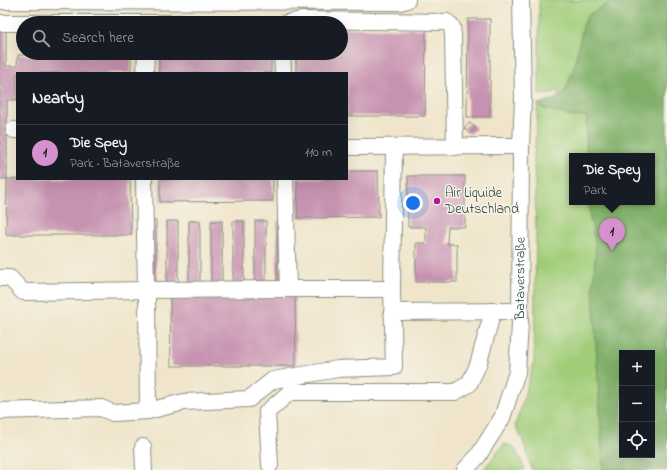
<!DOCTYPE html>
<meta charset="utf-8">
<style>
:root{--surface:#171b24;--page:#20242c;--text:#f1f3f6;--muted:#9ea1a6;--line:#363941;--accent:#d690ce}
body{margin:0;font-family:"Indie Flower",sans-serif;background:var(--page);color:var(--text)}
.controls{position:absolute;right:12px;bottom:12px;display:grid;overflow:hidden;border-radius:0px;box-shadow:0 4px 16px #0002}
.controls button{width:36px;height:36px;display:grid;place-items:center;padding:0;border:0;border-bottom:1px solid var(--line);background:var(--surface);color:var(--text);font:20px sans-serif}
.you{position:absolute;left:413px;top:203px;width:14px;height:14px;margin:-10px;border:3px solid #fff;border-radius:50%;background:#1a73e8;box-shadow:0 0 0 6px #1a73e833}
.badge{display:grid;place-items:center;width:26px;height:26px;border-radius:50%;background:var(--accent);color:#111;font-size:13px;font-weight:700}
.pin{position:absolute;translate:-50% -33px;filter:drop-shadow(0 1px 2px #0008)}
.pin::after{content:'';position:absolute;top:21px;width:14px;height:12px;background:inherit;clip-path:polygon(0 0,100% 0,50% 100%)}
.popup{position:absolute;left:569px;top:153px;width:86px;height:52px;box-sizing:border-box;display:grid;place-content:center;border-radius:0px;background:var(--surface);filter:drop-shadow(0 1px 3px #0005);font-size:13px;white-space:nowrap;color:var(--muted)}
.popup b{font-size:15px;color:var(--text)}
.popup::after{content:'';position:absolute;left:50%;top:100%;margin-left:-8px;border:8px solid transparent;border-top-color:var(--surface)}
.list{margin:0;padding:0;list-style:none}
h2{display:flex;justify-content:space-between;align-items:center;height:52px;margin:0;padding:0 16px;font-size:17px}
h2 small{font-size:13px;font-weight:400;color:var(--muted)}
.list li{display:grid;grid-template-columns:26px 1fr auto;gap:12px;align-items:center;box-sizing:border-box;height:56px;padding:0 16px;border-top:1px solid var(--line)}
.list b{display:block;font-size:15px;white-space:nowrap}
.list p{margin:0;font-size:13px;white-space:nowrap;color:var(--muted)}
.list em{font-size:13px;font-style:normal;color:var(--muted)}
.icon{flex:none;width:22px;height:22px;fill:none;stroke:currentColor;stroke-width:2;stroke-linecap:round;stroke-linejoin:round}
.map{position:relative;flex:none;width:667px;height:470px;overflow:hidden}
.search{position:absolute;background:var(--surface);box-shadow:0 4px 16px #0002;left:16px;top:16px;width:332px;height:44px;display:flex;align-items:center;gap:10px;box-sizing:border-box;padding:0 14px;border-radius:22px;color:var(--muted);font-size:15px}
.panel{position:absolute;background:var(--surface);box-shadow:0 4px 16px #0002;left:16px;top:72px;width:332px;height:108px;border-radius:0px}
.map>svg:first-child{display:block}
.green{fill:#a1cd79;stroke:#608556;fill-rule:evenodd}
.forest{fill:#80b069;stroke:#50764e;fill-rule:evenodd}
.building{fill:#c792b1}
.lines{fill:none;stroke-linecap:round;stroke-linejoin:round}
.minor-casing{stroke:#889180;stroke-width:18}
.minor{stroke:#fff;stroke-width:16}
.poi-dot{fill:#b5179e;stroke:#f7f3e8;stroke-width:1.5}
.labels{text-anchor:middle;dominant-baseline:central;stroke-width:3;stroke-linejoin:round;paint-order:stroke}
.poi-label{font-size:14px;fill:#1f3d34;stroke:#f7f3e8;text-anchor:start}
.street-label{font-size:14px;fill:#1f3d34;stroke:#f7f3e8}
</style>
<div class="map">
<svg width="667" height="470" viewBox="0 0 667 470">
<rect width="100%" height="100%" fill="#f7f3e8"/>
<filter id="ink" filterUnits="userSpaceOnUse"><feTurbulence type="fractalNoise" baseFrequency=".025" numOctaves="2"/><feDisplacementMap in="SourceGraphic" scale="8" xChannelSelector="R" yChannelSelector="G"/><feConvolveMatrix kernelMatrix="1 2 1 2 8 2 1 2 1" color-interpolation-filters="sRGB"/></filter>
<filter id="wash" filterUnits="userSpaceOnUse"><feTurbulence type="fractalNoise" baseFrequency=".012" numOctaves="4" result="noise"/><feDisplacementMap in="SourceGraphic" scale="16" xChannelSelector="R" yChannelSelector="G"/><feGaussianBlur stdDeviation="0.9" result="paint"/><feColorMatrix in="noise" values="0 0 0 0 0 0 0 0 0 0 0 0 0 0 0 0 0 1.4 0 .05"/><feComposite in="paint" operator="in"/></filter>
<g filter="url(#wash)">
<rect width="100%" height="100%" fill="#f0e5cb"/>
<path class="green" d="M539,0H667V470H532L523,441L515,425L521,408L534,362L536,228L534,158L538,104L542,108L558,113V90C551,95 548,96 539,93ZM572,156H652V202H572ZM622,353H652V455H622Z
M504,444L513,446L520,458L525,470H483Z"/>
<path class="forest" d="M635,0H667V470H603L593,288L596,247L590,218L589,202H652V156H586L587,116L573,117L542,108L538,104L561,97L566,90L575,63L583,26L587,16L606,4ZM622,353H652V455H622Z"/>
<g id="blocks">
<path class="building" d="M468,19H490V117H467Z
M341,28L426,29L425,116H347V73H296V57H327L326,53H341Z
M0,31H6V66H17L18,55H109V53H131V73H17V100H7V179H130L131,235H6L7,179H0Z
M271,54V73H159V55Z
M470,123L476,128L470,134L464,128Z
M347,171H378L379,217L298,218L297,179H347Z
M408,176H465V227H448L447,244H457V282H416V243H426V227H408Z
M160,179H273V201L160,202Z
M150,221H156V285H150Z
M167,221H178V285H167Z
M189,221H200V284L189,285Z
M211,221H222V284H211Z
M233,221H244V284H233Z
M255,221H266V284H255Z
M277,221H282V284H277Z
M295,296L296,366H171L170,297Z"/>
</g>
</g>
<g filter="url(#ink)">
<use href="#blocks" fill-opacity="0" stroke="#889180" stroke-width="1"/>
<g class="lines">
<g class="minor-casing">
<g id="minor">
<path d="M0,1L400,2L407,0"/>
<path d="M0,23H147"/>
<path d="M147,23H181"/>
<path d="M286,23L302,20L447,22L452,27L453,35L455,147"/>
<path d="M282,53L283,73"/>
<path d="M145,73L146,53"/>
<path d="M14,130H17"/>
<path d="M347,147L521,146"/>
<path d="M144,179L146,290L288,289"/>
<path d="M285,179L288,289H392L394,147"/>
<path d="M0,278H10L23,292L146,290L147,297L148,411"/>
<path d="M392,312L520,311"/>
<path d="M0,411L101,408L113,413L148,411L184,402L249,399L273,380L338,369L394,367L392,289"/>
<path d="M143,447L144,470"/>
<path d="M270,465L267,412L290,392H455L469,384L478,365L493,311"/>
<path id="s1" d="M465,470L478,456L502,418L517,372L520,324L521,146L523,99L521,0"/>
</g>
</g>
<use href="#minor" class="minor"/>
</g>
</g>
<circle class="poi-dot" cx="437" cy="201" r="4"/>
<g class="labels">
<g class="poi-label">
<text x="445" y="193">Air Liquide<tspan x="445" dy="16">Deutschland</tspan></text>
</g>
<g class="street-label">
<text stroke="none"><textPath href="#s1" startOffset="206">Bataverstraße</textPath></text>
</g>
</g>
</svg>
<div class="controls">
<button>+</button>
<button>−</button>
<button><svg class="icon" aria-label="locate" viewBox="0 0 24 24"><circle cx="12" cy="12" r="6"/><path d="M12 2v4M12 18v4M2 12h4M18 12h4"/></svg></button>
</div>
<div class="you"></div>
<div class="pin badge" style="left:612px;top:251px">1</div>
<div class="popup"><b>Die Spey</b>Park</div>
<div class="search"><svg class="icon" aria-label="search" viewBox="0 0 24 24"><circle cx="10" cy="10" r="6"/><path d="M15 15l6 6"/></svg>Search here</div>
<section class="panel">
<h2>Nearby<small></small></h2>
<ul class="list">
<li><span class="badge">1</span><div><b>Die Spey</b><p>Park · Bataverstraße</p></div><em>110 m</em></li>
</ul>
</section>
</div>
